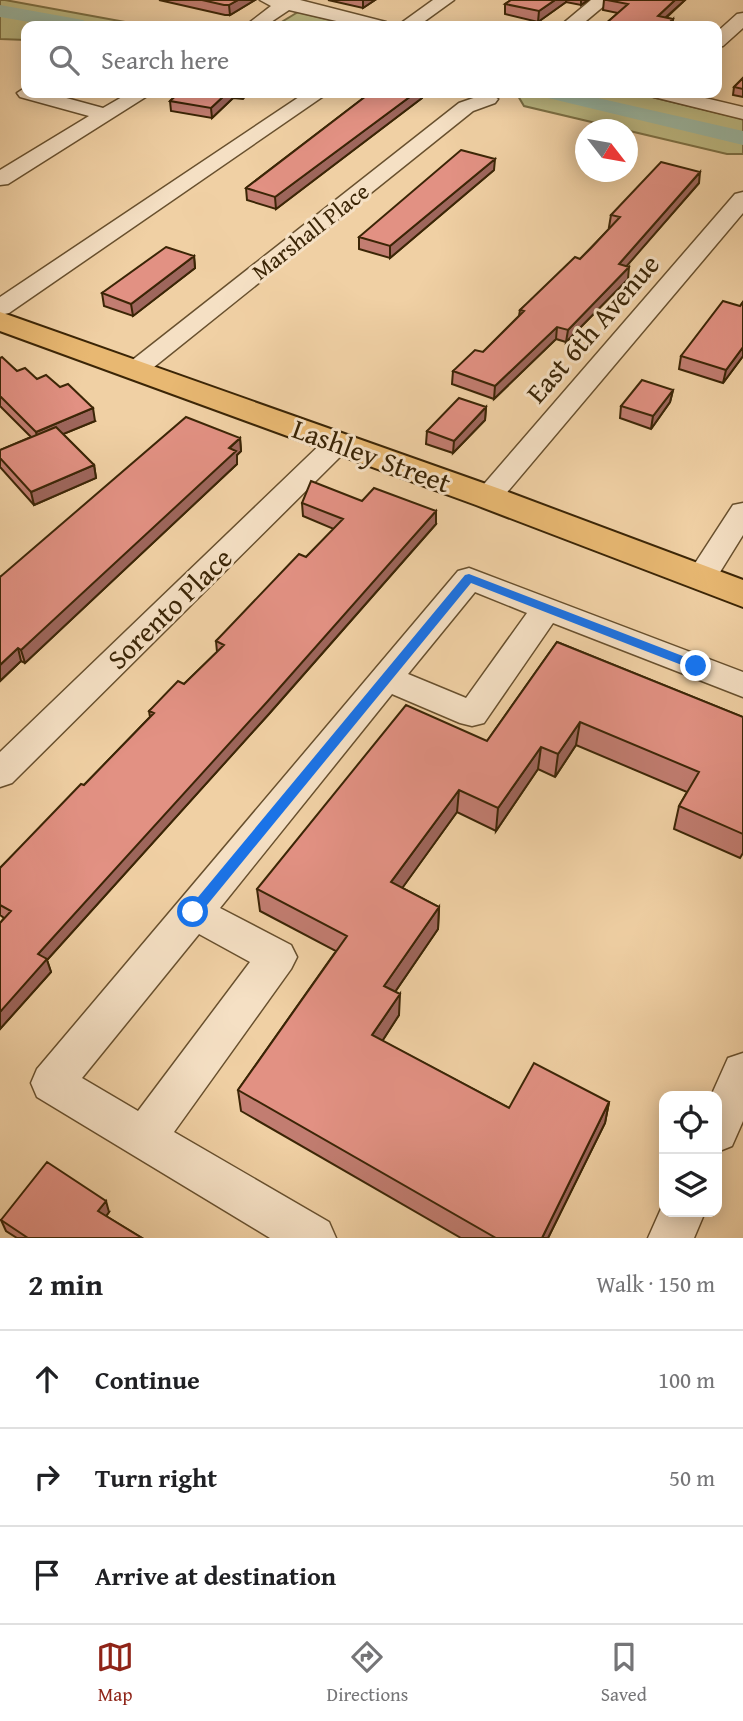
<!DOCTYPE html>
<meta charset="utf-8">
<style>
:root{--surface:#fff;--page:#f2f2f2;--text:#202124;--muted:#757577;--line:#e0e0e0;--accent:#8f2418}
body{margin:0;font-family:"Gentium Book Plus",serif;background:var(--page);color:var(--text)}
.controls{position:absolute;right:21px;bottom:21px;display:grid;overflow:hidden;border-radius:14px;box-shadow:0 4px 18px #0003}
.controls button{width:63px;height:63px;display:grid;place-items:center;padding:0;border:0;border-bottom:2px solid var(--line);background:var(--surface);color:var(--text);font:35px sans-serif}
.compass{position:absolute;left:575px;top:119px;width:63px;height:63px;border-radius:50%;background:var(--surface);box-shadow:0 4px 18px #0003;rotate:121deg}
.stop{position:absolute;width:21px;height:21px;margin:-16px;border:5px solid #1a73e8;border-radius:50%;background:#fff}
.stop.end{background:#1a73e8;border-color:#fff;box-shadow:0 2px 7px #0008}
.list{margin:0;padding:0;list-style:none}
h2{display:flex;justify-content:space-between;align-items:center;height:91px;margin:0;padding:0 28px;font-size:30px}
h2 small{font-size:23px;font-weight:400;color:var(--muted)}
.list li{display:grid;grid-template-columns:46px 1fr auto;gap:21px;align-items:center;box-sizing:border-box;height:98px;padding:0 28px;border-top:2px solid var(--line)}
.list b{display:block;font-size:26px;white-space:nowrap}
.list em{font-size:23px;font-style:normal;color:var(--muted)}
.icon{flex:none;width:38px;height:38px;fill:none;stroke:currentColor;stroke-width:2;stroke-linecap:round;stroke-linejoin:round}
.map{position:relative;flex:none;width:743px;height:1238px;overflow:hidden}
.search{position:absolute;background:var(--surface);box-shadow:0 4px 18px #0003;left:21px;right:21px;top:21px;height:77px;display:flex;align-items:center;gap:18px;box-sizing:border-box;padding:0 24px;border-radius:14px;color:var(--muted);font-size:26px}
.sheet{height:385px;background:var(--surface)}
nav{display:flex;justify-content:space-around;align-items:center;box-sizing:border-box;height:98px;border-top:2px solid var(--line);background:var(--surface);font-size:19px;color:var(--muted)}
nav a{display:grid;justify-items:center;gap:4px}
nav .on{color:var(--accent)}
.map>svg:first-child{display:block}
.green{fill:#bdba83;stroke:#7c7044;stroke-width:2}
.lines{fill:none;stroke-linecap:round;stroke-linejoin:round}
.canal{fill:#9bb7a2;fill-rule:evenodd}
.minor-casing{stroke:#68502e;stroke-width:3}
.major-casing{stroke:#3b2506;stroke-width:4}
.minor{fill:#f5e0c4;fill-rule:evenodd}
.major{fill:#e8b872;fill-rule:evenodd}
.wall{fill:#c27d71;stroke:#3b2506;stroke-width:2}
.shaded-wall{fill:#9e665c;stroke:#3b2506;stroke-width:2}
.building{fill:#e29183;stroke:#3b2506;stroke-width:2}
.route{fill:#1a73e8}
.labels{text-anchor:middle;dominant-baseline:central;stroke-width:6;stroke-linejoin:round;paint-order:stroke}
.far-street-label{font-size:23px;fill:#3b2506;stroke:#f5e0c4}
.street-label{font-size:28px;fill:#3b2506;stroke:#f5e0c4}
</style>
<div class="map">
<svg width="743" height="1238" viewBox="0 0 743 1238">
<rect width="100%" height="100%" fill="#f0d0a4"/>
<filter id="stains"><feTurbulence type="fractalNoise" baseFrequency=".00286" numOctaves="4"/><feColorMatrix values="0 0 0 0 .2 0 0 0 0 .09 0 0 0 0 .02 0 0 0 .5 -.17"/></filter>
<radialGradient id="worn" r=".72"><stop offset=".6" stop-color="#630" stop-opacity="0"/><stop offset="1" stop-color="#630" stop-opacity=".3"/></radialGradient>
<path class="green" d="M0,0H5L147,26H26V40L0,39Z
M298,12L356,26H275Z
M504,93H635L743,119V154H727L524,106L518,96Z"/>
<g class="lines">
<path class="canal" d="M0,5L83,20L92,26H53L0,17Z
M541,93H576L743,131V145L544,97Z"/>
<g class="minor-casing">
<path id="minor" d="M260,0H300L386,22L389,26H358L289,10L265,26H245L271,6Z
M433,0H454L418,26H397Z
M591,0H611L580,26H560Z
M743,13V28L723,46L717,47V32L737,14Z
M26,87V93H48L103,108L129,93H152L8,184L0,185V170L89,116L20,97L17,93Z
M305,93H328L9,313L0,315V297Z
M488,93L498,99L495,103L473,111L144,375L135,378L126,375L122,370L126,365L459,103Z
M651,93H684L743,107V119L654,97Z
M743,192V213L498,503L488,506L478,503L474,497L478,491L735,194Z
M338,435L348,437L352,443L348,449L12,783L0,787V752L328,437Z
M743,503V535L712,585L701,588L690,585L686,578L690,571L733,505Z
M469,568L743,672V697L553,623L484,723L472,726L460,723L392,694L220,908L291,945L297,957L291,969L174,1132L329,1222L336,1238H270L37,1097L31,1083L37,1069L458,571ZM475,592L527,613L466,698L408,674ZM199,934L250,962L138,1111L82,1078Z
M743,1053V1121L732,1146L717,1152V1096H711L728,1058Z
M664,1202V1212H705L694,1238H648Z"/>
</g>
<g class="major-casing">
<path id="major" d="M0,312L500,489L743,580V607L476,505L0,331Z"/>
</g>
<use href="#minor" class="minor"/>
<use href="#major" class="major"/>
</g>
<path class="wall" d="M159,0H255L230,15H225Z
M328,0H375L363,8Z
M511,0H588L581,5L566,2L538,22L505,14V4Z
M604,0H685L666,18L673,19L672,26H603L618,13L603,10Z
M743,78V97L733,95L734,87Z
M85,93H101L95,96Z
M179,93H248L243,99L233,98L212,118L171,111L170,101Z
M370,93H422V98L276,209L247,200L246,188Z
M494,170L390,258L359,249V237Z
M699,183L626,266L628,279L566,342L556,339L494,399L452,384L453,371L483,352L519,316L520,310L580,259L611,227H609L611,215Z
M194,256L195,268L133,316L104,306L102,293Z
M743,302V356L723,383L679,369L681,356L740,306Z
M0,358L17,371L37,379L95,421L63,434L94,465L96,478L34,505L0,467V450L31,437L0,406Z
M673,390L670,402L651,429L620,418L621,406Z
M486,407L485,420L453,453L426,444L427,431Z
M240,438L241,451L237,455V464L25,663L21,661L0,681V577Z
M362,501L436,524L268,715L47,960L51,972L0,1029V923L4,918L0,915V868L84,785L150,717L149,711L184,684L217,652L216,641L306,557L334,529L303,516L302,503Z
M557,642L743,717V853L740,858L674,829L679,806L687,792L576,745L555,777L538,769L496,831L457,812L402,888L439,907L438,929L395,992L399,1015L382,1041L509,1108L609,1102L605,1123L548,1238H461L241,1111L238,1090L336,951L260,911L257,889L487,741Z
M109,1212L106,1216L142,1238H17L6,1231L1,1220Z"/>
<path class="shaded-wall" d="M238,0H255L230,15L229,5Z
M363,0H375L363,8Z
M555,0H566V2L538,22L539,11Z
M581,0H588L581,5Z
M675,0H685L656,26L658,16Z
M673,19L672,26H666Z
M227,93H233V98L212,118L211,108Z
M415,93H422V98L276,209L275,197Z
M495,159L494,170L390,258V246Z
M700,172L699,183L618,276L619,264Z
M194,256L195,268L133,316L131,304Z
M629,267L628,279L566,342L568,330Z
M557,327L556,339L494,399L495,386Z
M743,347V356L723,383L726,370Z
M673,390L670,402L651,429L653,416Z
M486,407L485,420L453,453L454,441Z
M93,408L95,421L39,444L36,432Z
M240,438L241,451L237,455V464L25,663L21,650Z
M94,465L96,478L34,505L31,492Z
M436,511V524L268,715L47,960L51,972L0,1029V1012L38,954Z
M18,648L21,661L0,681V665Z
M580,722L576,745L555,777L558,754Z
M541,747L538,769L496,831L498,808Z
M459,790L457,812L390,905L391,882Z
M439,907L438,929L384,1008V986Z
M400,994L399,1015L372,1057V1035Z
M609,1102L605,1123L548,1238H542Z
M106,1201L109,1212L102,1222L98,1211Z"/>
<path class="building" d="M202,0H238L229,5H224Z
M511,0H555L539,11L505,4Z
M607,0H675L658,16L673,19L666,26H603L628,4Z
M743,78V89L734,87Z
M179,93H227L211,108L170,101Z
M370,93H415L275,197L246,188Z
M461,150L495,159L390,246L359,237Z
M661,162L700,172L619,264L629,267L568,330L557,327L495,386L453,371L475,350L483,352L524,311L520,310L575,257L580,259L591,248L620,217L611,215Z
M166,247L194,256L131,304L102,293Z
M723,301L740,306L743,302V347L726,370L681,356Z
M2,357L17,371L25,368L37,379L46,375L60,387L68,384L93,408L36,432L0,396V358Z
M642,380L673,390L653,416L621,406Z
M459,398L486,407L454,441L427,431Z
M186,417L240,438L229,448L236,451L21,650L18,648L0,665V577Z
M56,427L94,465L31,492L0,458V450Z
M311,481L362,501L374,488L436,511L267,702L38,954L47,959L0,1012V923L11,911L0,905V868L81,784L84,785L154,713L149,711L178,681L184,684L224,645L216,641L299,554L306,557L343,519L302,503Z
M557,642L743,717V834L679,806L699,772L580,722L558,754L541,747L498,808L459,790L391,882L439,907L384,986L400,994L372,1035L509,1108L534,1063L609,1102L542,1238H496L238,1090L347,936L257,889L406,705L487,741Z
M47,1162L106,1201L98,1211L142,1238H28L1,1220Z"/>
<path class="route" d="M469,574L701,663L702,666L696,670L692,669L471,583L198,916H189V908L465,575Z"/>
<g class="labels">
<g class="far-street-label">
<text transform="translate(310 231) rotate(-38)">Marshall Place</text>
</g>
<g class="street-label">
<text transform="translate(592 328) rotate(-49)">East 6th Avenue</text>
<text transform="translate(372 455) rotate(20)">Lashley Street</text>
<text transform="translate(169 608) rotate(-44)">Sorento Place</text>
</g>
</g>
<rect width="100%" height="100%" filter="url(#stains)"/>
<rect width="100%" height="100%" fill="url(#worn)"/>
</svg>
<div class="controls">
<button><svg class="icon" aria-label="locate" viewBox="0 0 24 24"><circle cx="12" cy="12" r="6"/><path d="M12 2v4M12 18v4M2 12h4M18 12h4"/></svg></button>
<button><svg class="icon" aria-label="layers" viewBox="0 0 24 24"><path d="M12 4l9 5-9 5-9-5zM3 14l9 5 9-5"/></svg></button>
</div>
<svg class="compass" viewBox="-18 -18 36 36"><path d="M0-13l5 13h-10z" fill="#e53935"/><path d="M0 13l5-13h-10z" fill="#757577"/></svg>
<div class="stop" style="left:193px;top:912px"></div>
<div class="stop end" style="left:696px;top:666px"></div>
<div class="search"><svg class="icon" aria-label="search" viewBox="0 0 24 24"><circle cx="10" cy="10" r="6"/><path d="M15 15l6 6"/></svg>Search here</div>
</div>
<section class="sheet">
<h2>2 min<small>Walk · 150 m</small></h2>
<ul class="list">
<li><svg class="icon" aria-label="ahead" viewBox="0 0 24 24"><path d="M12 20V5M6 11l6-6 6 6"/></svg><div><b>Continue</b></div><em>100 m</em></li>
<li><svg class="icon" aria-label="right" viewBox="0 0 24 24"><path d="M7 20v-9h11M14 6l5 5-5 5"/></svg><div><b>Turn right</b></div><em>50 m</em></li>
<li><svg class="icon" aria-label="arrive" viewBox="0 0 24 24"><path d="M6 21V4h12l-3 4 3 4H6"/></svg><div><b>Arrive at destination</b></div></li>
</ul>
</section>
<nav>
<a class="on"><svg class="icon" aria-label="map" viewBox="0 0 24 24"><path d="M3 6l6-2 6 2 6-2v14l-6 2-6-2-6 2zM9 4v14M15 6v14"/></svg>Map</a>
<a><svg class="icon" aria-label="directions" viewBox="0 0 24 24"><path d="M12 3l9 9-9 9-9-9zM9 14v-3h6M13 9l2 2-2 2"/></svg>Directions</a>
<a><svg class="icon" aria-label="saved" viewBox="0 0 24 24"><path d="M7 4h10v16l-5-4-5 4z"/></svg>Saved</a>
</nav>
